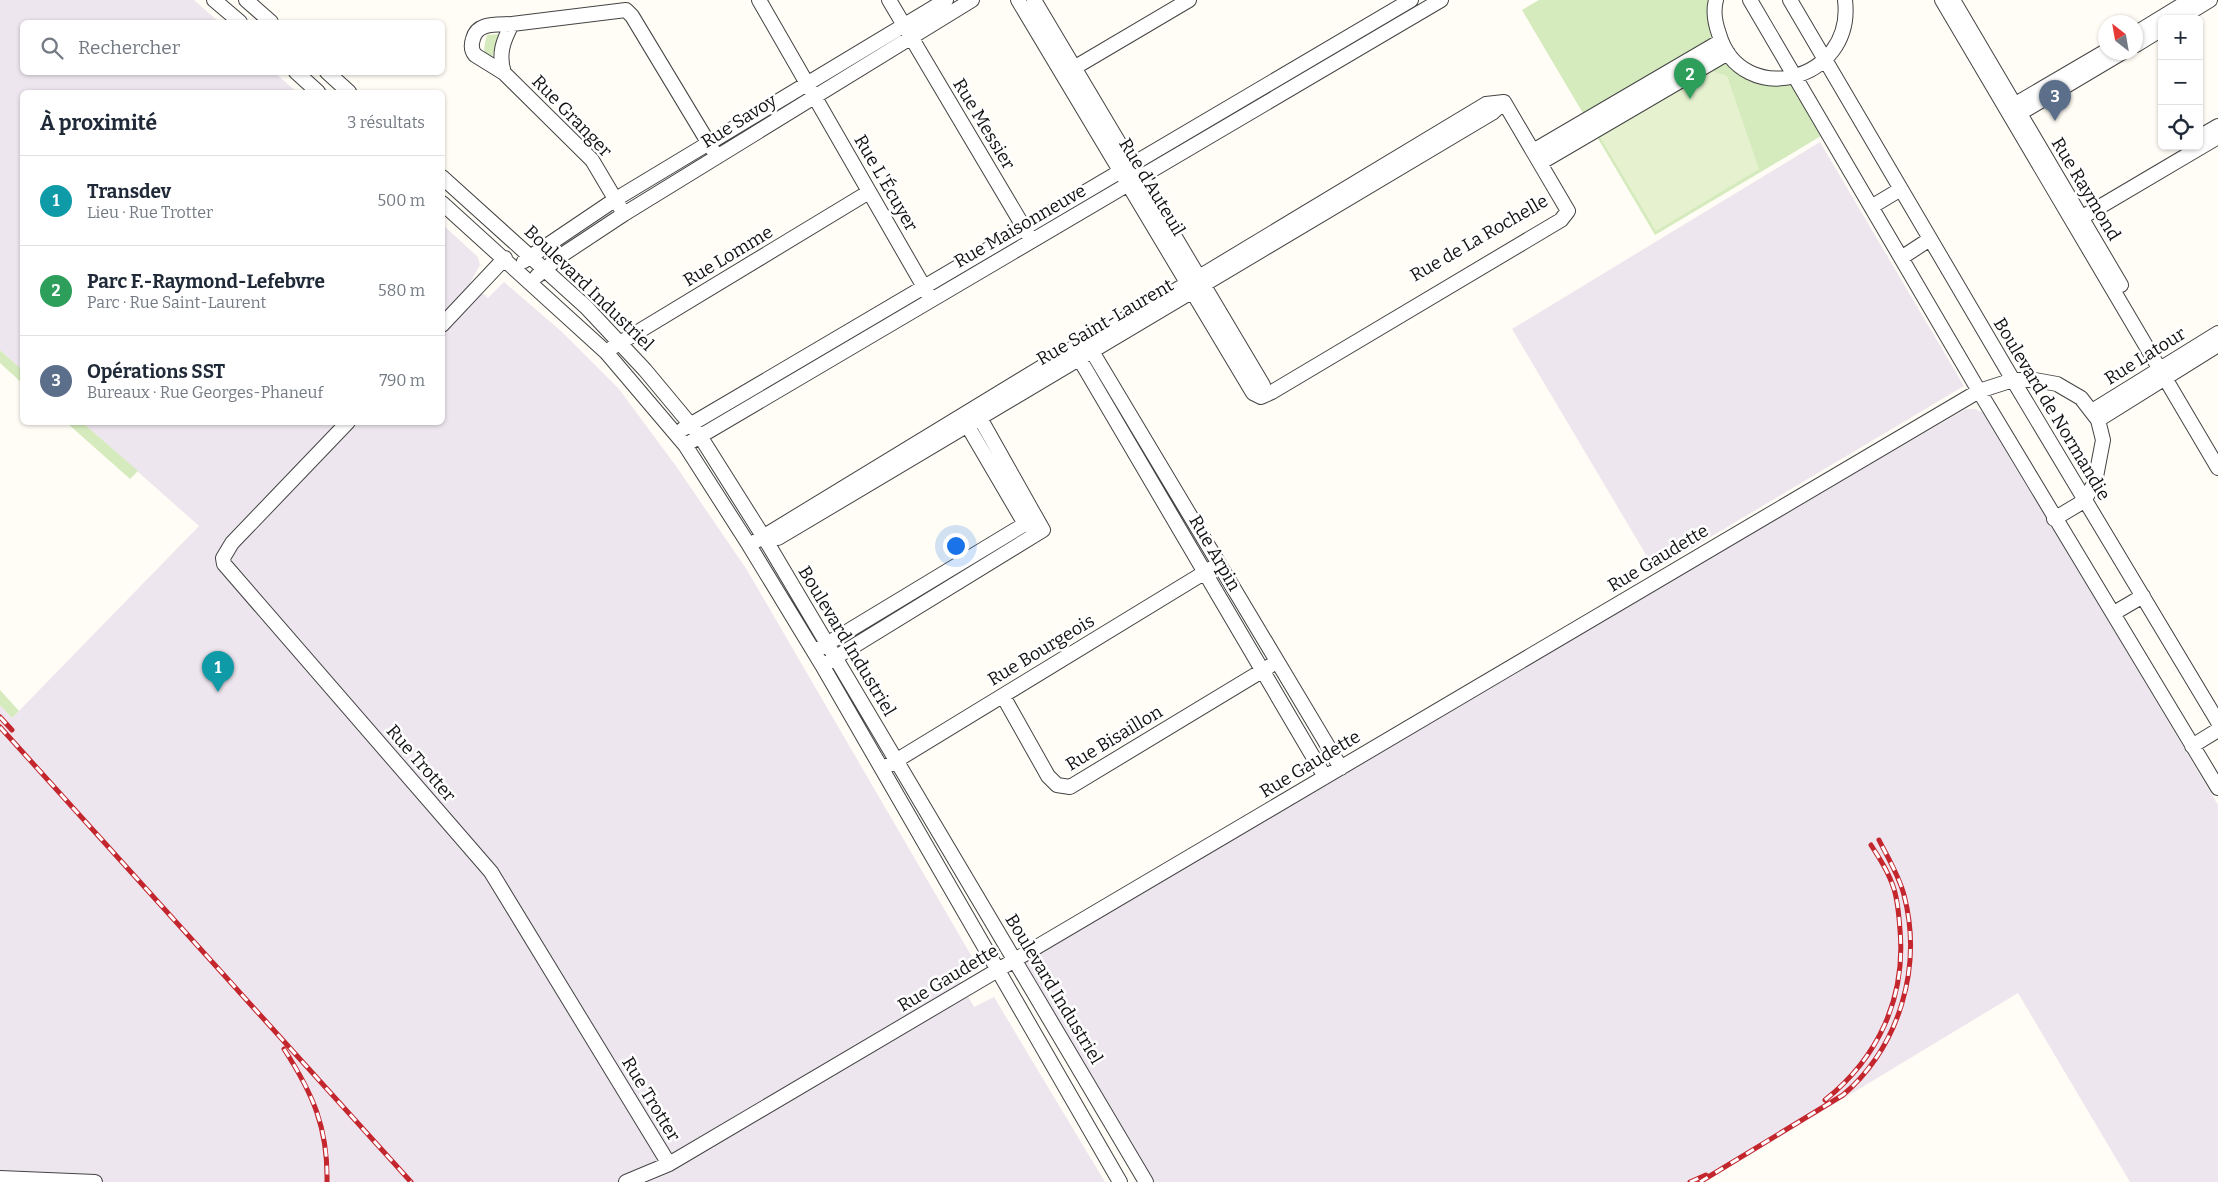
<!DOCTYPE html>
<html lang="fr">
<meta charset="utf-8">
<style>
:root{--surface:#fff;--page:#f6f6f7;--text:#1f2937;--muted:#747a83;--line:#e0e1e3;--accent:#0b8043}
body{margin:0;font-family:Bitter,serif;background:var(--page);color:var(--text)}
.controls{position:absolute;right:15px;top:15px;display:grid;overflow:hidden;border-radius:8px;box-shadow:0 1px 4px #0004}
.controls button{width:45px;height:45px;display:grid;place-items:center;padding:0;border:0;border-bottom:1px solid var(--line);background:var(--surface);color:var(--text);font:25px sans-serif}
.compass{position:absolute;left:2098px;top:15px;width:45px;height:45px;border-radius:50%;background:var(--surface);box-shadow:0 1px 4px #0004;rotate:329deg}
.you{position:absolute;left:955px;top:545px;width:18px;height:18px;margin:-12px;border:4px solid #fff;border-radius:50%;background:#1a73e8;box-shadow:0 0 0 8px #1a73e833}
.badge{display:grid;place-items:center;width:32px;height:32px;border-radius:50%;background:var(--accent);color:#fff;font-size:16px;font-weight:700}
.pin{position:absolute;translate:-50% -41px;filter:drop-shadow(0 1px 2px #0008)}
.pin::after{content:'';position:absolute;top:26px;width:18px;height:15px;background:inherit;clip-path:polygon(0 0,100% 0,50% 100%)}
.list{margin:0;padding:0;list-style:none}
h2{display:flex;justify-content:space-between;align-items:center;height:65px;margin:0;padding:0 20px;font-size:21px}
h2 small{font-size:16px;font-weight:400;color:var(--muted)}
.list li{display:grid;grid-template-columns:32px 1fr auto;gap:15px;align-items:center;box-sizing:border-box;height:90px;padding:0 20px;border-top:1px solid var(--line)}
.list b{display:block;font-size:19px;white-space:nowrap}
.list p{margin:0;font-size:16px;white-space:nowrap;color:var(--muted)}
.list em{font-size:16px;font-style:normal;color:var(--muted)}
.icon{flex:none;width:28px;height:28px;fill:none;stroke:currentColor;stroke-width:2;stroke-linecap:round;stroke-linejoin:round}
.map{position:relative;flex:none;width:2218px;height:1182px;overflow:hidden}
.search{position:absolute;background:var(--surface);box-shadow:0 1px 4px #0004;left:20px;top:20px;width:425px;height:55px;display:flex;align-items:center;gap:12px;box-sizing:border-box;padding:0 18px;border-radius:8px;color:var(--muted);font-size:19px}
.panel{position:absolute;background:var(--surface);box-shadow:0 1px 4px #0004;left:20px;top:90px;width:425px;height:335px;border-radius:8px}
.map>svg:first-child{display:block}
.industrial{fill:#eee6ef}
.green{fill:#d5ebbd}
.pitch{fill:#e6f2cf}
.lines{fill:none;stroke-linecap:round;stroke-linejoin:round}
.minor-casing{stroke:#444;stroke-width:16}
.minor{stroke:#fff;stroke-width:14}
.rail-casing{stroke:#c4262e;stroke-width:5}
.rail{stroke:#fff;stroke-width:3;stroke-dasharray:9;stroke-linecap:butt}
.labels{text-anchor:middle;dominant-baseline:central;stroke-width:5;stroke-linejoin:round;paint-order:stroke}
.street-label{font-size:18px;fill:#111;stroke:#fff}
</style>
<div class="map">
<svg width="2218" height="1182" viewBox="0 0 2218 1182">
<rect width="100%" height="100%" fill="#fffdf5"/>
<path class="industrial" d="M0,0H194L219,22H22V72L275,73L297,92H22V370L0,350Z
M1820,142L1964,386L1655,570L1512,329Z
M443,225L478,257L480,265L470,283L488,298L504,282L561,331L619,389L676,466L747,570L975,962L958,978L974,1007L994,997L1105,1182H0V705L12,718L199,526L83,423L442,422Z
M1966,409H1975L1984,413L2218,805V1182H2130L2018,993L1705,1182H1146L1016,958Z"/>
<path class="green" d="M1539,0H1713V19L1742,67L1792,77L1826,133L1655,235L1522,10Z
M500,34L492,58L487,57C482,50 485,43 487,35Z
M0,350L22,370V383L0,363Z
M67,423H83L138,471L130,479Z
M0,690L19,711L12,718L0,705Z"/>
<path class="pitch" d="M1712,71L1727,76L1759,169L1656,231L1600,137Z"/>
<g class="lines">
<g class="minor-casing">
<path id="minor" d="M214,0L240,22
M246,0L271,22
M759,0L928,294
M889,0L1029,236
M1018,0L1253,393L1261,397L1272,392L1561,220L1568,211L1504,102
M1034,0L1263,385
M1716,0C1713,11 1715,23 1719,34C1741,110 1855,82 1845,0
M1750,0L1979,391L2218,788
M1790,0L2013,380L2218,722
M1942,0L2218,468
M1953,0L2121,285
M2179,19L2210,0
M2136,33L2190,0
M2136,45L2162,29
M296,72L318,92
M327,72L349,92
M1067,72L1189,0
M504,73L475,55C471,50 471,45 473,39C477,22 497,25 512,24
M2007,109L2106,51
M2012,118L2123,52
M2199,137L2218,126
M1533,151L1721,41
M1540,163L1728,53
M442,177L586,307L645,370L700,436L768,544L1146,1182
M442,203L606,352L685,445L749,545L822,665L1120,1182
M1871,207L1901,189
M624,214L592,160L504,73C498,54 503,41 512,24L626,10L632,16L717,157
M2074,222L2218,137
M1901,258L1930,239
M524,261L616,199L946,0
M537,276L562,255L624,214L972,0
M442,325L505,258
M1087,343L1341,768
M613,347L869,192
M1076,353L1325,777
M976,411L1043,530
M2092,411L2218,333
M963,418L1025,524L1033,527
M2098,420L2218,345
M348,422L232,543L223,558L224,564L491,872L669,1164
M683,429L1411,0
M692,441L1441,0
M778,538L1492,113L1504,102
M756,541L1073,348L1199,277L1486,104L1504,102
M2114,613L2143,596
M820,648L1025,524
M828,662L1043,530
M1003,696L1048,776L1057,785L1070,787L1270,666
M2192,746L2218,730
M889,765L1212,568
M0,1178L95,1182
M626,1182L669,1164L1979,391L2013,380H2035L2057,384L2081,398L2098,420L2103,440L2095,482L2084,501L2054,519"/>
</g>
<use href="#minor" class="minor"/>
<g class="rail-casing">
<path id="rail" d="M0,717L12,730
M0,727L411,1182
M284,1049C313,1094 328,1128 327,1182
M1825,1100C1878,1058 1906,998 1900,930C1899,916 1898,902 1894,889C1889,873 1880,859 1871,845
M1690,1182L1706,1175
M1700,1182L1843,1095C1899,1047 1923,968 1904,895C1899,876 1888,858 1879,840"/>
</g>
<use href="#rail" class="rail"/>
</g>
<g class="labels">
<g class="street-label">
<text transform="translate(572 116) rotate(46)">Rue Granger</text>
<text transform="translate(739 121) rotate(-32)">Rue Savoy</text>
<text transform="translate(984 124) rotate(59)">Rue Messier</text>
<text transform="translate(886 183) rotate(60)">Rue L'Écuyer</text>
<text transform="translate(1152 187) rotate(59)">Rue d'Auteuil</text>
<text transform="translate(2086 189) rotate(59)">Rue Raymond</text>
<text transform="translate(1020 226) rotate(-30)">Rue Maisonneuve</text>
<text transform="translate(1479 238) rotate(-30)">Rue de La Rochelle</text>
<text transform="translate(728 256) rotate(-31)">Rue Lomme</text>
<text transform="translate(589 288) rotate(44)">Boulevard Industriel</text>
<text transform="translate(1105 322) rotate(-30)">Rue Saint-Laurent</text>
<text transform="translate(2145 356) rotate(-32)">Rue Latour</text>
<text transform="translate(2052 409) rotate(59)">Boulevard de Normandie</text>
<text transform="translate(1215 553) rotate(60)">Rue Arpin</text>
<text transform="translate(1658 558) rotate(-31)">Rue Gaudette</text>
<text transform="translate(847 641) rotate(59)">Boulevard Industriel</text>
<text transform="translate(1041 650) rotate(-31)">Rue Bourgeois</text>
<text transform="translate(1114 738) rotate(-31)">Rue Bisaillon</text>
<text transform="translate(421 763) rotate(49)">Rue Trotter</text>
<text transform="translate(1310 764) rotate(-31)">Rue Gaudette</text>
<text transform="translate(948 978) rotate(-31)">Rue Gaudette</text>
<text transform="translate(1054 989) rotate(59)">Boulevard Industriel</text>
<text transform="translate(651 1099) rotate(59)">Rue Trotter</text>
</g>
</g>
</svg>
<div class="controls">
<button>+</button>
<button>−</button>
<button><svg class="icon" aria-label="locate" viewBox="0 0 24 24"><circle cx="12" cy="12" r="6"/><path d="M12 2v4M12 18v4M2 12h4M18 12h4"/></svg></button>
</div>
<svg class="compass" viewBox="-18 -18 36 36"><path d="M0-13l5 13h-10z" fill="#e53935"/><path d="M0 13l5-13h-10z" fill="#747a83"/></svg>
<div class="you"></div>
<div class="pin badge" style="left:218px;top:692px;background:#0f9aa8">1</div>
<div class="pin badge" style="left:1690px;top:99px;background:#2e9e5b">2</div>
<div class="pin badge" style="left:2055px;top:121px;background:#5c6f8a">3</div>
<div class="search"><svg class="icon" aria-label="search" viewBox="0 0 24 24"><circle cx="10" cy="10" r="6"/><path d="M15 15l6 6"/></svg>Rechercher</div>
<section class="panel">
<h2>À proximité<small>3 résultats</small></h2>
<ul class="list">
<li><span class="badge" style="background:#0f9aa8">1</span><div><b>Transdev</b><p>Lieu · Rue Trotter</p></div><em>500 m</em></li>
<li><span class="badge" style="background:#2e9e5b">2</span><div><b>Parc F.-Raymond-Lefebvre</b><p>Parc · Rue Saint-Laurent</p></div><em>580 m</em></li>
<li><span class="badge" style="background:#5c6f8a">3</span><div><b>Opérations SST</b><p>Bureaux · Rue Georges-Phaneuf</p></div><em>790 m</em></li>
</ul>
</section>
</div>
